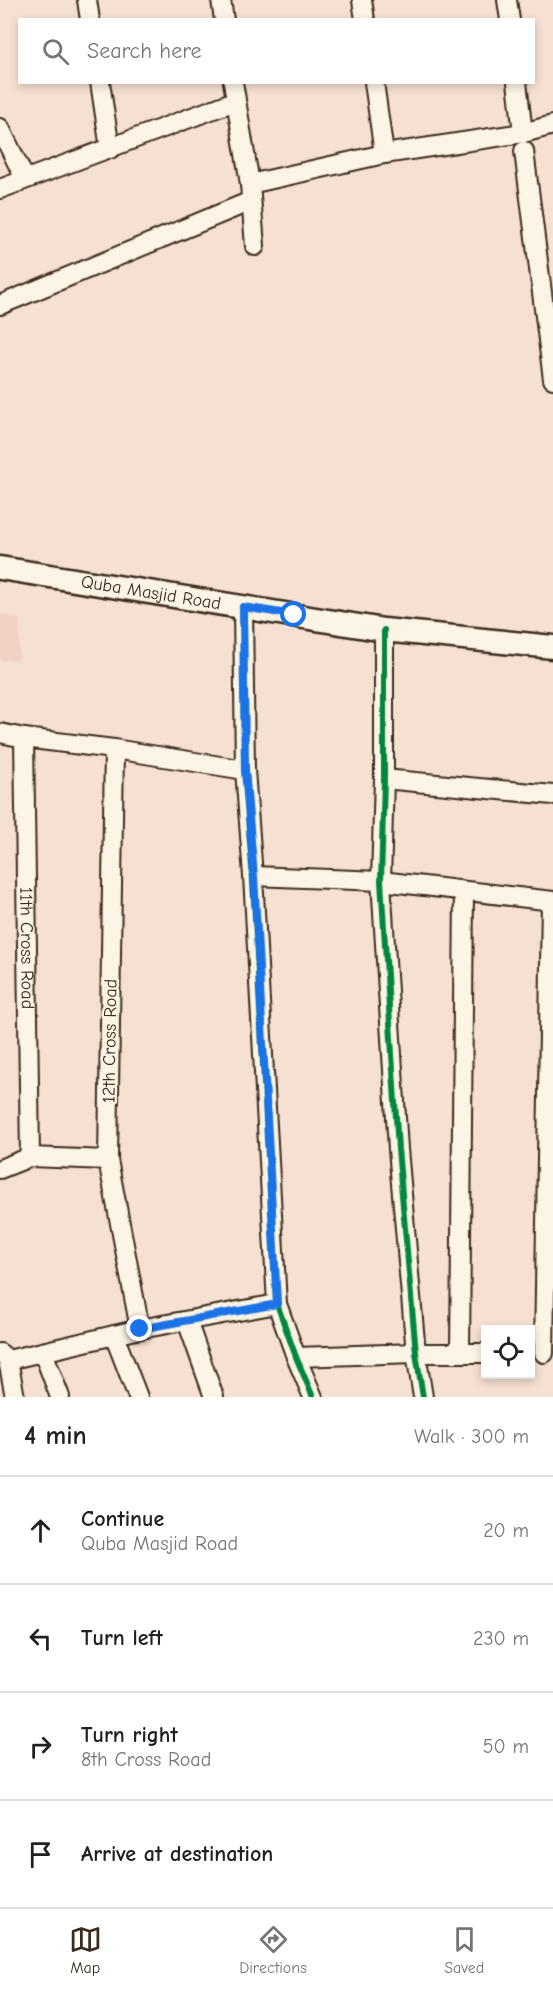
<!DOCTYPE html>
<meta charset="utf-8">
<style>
:root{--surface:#fff;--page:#f6f6f6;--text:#202124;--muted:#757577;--line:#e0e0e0;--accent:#3b2a1e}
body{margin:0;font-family:"Comic Neue",sans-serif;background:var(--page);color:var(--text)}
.controls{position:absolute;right:18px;bottom:18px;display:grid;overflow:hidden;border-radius:0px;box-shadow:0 3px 9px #0003}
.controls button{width:54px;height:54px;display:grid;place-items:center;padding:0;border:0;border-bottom:2px solid var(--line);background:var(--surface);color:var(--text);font:30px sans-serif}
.stop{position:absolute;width:18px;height:18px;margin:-14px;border:4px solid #1a73e8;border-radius:50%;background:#fff}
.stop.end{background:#1a73e8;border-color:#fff;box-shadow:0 2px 6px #0008}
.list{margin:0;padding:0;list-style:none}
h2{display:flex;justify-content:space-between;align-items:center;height:78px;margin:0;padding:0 24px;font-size:26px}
h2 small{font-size:20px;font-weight:400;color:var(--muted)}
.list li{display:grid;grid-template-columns:39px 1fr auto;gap:18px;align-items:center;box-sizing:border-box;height:108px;padding:0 24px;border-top:2px solid var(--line)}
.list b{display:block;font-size:22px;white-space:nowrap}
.list p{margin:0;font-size:20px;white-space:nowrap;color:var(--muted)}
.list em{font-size:20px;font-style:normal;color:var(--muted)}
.icon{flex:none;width:33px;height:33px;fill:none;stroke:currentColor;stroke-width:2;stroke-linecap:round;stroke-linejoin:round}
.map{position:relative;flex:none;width:553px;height:1397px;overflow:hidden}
.search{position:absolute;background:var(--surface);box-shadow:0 3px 9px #0003;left:18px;right:18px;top:18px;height:66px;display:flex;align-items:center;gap:15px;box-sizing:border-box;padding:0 21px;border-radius:0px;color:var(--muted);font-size:22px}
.sheet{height:510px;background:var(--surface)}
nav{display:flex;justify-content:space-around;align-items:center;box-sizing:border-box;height:84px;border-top:2px solid var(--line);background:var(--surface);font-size:16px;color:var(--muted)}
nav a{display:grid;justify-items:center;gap:3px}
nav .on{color:var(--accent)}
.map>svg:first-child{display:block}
.built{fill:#f2d1c5}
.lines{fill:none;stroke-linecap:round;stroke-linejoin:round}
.minor-casing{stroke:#3b2a1e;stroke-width:22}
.tertiary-casing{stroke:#3b2a1e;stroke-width:27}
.minor{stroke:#fcf5e5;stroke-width:18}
.tertiary{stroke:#fcf5e5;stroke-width:22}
.cycleway-casing{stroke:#fcf5e5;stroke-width:10}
.cycleway{stroke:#00873e;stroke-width:6}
.route{stroke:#1a73e8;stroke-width:8}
.labels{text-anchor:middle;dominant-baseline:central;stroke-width:5;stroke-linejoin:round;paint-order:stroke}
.street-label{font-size:18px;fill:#3b2a1e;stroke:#fcf5e5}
</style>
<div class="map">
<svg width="553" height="1397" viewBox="0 0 553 1397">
<rect width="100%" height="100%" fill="#f6e0d2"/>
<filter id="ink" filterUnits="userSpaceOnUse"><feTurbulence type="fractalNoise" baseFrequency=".0167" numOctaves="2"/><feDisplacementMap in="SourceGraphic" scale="12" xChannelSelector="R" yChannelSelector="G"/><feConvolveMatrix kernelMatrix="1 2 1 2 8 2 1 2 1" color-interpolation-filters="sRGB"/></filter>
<g filter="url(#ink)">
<path class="built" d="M0,614L20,619L19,660H0Z"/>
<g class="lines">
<g class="minor-casing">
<g id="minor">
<path d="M87,0L90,20"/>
<path d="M221,0L224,20"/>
<path d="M362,0L365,20"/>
<path d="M507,0L510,20"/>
<path d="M100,82L110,149"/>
<path d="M233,82L250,184L255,246"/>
<path d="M374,82L384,154"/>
<path d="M517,82L523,133"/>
<path d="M0,128L25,179"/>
<path d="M524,151L553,379"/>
<path d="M250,184L384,154L523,133L553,125"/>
<path d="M0,189L235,101"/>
<path d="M0,305L251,201"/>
<path d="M243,607L245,770L253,876L277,1304L296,1357L313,1397"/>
<path d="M384,630V779L381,881L398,1149L416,1353L423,1397"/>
<path d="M0,733L24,738L114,749L245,770"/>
<path id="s1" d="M24,738L30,1157"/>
<path d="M114,749L108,1160L140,1329"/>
<path d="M384,779L553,795"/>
<path d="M253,876L381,881L553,901"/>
<path d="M0,1169L30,1157L108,1160"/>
<path d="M187,1321L214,1397"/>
<path d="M114,1335L138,1397"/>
<path d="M43,1352L60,1397"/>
<path d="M0,1353L8,1360L140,1329L277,1304"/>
<path d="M460,1353L464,891"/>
<path d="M544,1353L551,901"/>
<path d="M296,1357L416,1353H486"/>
<path d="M8,1360L15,1397"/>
</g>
</g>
<g class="tertiary-casing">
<g id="tertiary">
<path id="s2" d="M0,568L384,630L553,647"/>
</g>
</g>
<use href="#minor" class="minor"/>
<use href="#tertiary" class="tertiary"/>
<g class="cycleway-casing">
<path id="cycleway" d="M243,607L245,770L253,876L277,1304L296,1357L313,1397
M384,630V779L381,881L398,1149L416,1353L423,1397"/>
</g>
<use href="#cycleway" class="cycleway"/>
</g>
</g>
<g class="lines" filter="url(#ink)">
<path class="route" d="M140,1329L277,1304L254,876L245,770L243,607L294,615"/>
</g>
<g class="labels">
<g class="street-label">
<text stroke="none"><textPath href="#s2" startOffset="153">Quba Masjid Road</textPath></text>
<text stroke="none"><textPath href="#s1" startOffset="210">11th Cross Road</textPath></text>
<text transform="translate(110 1041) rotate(-89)">12th Cross Road</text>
</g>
</g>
</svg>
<div class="controls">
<button><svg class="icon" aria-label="locate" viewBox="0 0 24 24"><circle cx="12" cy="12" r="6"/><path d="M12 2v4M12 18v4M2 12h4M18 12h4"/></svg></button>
</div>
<div class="stop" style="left:294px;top:615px"></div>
<div class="stop end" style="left:140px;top:1329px"></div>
<div class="search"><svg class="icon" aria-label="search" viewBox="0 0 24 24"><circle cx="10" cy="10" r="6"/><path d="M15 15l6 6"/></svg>Search here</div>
</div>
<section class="sheet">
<h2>4 min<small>Walk · 300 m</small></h2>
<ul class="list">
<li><svg class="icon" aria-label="ahead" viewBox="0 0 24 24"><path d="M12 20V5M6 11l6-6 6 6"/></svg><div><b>Continue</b><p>Quba Masjid Road</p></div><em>20 m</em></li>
<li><svg class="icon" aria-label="left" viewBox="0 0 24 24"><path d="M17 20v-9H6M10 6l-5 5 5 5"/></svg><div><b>Turn left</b></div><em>230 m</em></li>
<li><svg class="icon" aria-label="right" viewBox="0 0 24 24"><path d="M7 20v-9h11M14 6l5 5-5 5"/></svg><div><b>Turn right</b><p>8th Cross Road</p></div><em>50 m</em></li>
<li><svg class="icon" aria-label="arrive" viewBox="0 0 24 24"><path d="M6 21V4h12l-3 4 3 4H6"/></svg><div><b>Arrive at destination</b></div></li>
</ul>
</section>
<nav>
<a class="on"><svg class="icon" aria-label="map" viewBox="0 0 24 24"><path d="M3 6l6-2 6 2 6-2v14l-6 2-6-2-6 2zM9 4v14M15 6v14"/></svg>Map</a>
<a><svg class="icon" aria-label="directions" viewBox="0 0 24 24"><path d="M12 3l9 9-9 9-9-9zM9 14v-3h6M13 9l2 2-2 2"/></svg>Directions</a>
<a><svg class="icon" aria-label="saved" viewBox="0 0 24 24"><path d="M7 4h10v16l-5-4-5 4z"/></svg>Saved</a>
</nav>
